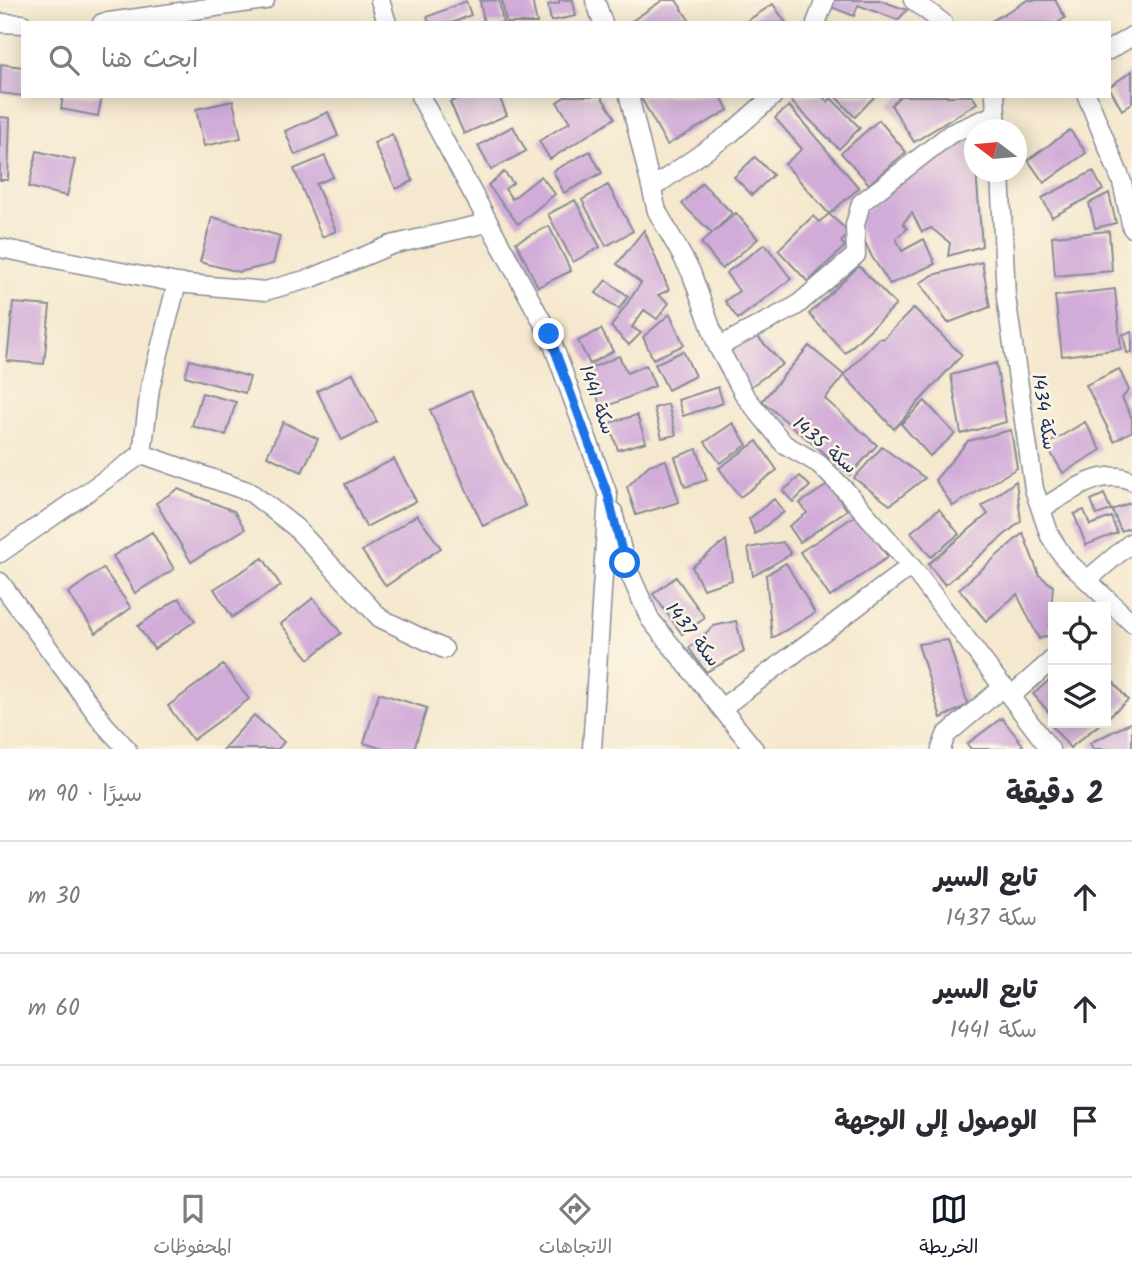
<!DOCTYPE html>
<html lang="ar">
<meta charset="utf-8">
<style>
:root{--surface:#fff;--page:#f2f2f3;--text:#2b2b33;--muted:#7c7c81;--line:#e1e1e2;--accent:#111827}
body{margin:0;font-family:Kalam,"Playpen Sans Arabic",sans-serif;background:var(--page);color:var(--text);direction:rtl}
.controls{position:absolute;right:21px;bottom:21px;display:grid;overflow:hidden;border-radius:0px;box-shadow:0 4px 18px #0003}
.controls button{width:63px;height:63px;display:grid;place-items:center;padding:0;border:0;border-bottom:2px solid var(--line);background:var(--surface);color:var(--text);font:35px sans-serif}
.compass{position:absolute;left:964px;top:119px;width:63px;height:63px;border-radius:50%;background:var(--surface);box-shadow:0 4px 18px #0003;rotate:286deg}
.stop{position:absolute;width:21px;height:21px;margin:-16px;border:5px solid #1a73e8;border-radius:50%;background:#fff}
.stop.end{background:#1a73e8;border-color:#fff;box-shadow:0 2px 7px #0008}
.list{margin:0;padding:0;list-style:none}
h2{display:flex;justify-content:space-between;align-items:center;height:91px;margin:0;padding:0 28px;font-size:30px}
h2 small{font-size:23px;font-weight:400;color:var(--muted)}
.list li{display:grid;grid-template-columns:46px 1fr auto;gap:21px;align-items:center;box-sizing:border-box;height:112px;padding:0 28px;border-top:2px solid var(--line)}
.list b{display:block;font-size:26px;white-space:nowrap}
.list p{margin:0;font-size:23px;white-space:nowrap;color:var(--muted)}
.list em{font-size:23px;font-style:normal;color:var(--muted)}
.icon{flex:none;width:38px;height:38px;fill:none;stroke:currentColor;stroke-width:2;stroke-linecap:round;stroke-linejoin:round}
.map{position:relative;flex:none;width:1132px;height:749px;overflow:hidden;direction:ltr}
.search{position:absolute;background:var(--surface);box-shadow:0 4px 18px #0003;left:21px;right:21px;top:21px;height:77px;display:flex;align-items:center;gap:18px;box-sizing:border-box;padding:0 24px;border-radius:0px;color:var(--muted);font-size:26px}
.sheet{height:427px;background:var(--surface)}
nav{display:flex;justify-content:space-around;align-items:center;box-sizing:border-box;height:98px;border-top:2px solid var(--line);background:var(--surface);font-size:19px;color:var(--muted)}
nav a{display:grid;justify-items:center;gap:4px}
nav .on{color:var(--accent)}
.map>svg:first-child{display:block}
.building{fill:#d1acd9}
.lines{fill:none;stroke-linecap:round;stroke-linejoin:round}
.street-casing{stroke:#888c96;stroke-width:21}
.street{stroke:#fff;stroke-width:18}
.route{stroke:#1a73e8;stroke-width:9}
.labels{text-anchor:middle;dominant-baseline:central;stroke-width:5;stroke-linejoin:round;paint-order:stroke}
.street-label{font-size:19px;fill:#1b2f5e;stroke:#fcf5e5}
</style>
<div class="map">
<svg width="1132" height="749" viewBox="0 0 1132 749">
<rect width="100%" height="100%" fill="#fcf5e5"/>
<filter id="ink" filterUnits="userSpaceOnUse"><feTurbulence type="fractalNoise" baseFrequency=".0143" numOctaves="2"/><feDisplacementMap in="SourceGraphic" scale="14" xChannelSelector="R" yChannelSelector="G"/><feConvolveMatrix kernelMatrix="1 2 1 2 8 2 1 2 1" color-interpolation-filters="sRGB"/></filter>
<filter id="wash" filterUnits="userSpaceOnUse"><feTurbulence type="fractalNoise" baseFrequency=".00686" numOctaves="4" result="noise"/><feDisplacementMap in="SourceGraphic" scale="28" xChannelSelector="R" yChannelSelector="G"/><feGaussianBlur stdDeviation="1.57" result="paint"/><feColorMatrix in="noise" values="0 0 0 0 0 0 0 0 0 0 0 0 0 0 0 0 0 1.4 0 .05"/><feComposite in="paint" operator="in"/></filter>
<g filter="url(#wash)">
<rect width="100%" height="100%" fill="#f5e8ce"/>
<g id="blocks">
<path class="building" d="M499,0L503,23H484L480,1Z
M502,0H532L537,23H506Z
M559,0H573L576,16L551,21L548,5L559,3Z
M663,0H676L691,23H629Z
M834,0H879L907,10L898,20L858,5L854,16L831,7Z
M1028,0H1055L1065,18L1057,23H988Z
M466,1L471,15L452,23H429L427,17Z
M773,4L786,23H744Z
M1,64L23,67V96L0,93Z
M1132,71V103L1122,110L1109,87Z
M63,96H102L98,116L61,109Z
M464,96H499L507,115L464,134L450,102Z
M566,96H601L615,118L550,159L539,141L570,122L557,102Z
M640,96H721L728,110L667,145Z
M793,96H822L828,102L831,98L860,128L839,149L791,101Z
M835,96H875L855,117Z
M900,96H972L977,103L914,142L891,105Z
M233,101L241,138L204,146L196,109Z
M789,106L859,188L829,214L785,164L802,149L775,118Z
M328,112L338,136L295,155L285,131Z
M0,117L10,118L8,180H0Z
M879,120L906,152L869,184L841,153Z
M513,126L526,151L491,170L478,146Z
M1070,130L1086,153L1044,183L1028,160Z
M973,133L982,246L948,256L950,243L931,228L922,232L912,213L903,223L907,229L896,238L902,251L924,239L935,264L890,284L872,257L858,227L862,213L946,146Z
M392,134L413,181L396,189L374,143Z
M37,151L75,160L67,196L29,187Z
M590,151L602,173L564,193L553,171Z
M325,156L333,177L316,184L336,231L322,237L294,169Z
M755,157L773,175L752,195L734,177Z
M1093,171L1103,190L1052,217L1042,198Z
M504,172L513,183L505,189L512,199L541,176L555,194L518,224L488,185Z
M702,183L732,213L714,232L736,213L758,239L722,269L701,243L712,233L682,204Z
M608,185L633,231L606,246L582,200Z
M1109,193L1116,223L1095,228L1089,203Z
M575,200L600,247L573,262L548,214Z
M829,214L850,233L841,242L845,246L808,282L778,250L813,216L819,222Z
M212,217L280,236L273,264L239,272L200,262Z
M549,226L571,271L538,287L516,242Z
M644,230L669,290L658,295L669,303L657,319L644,310L632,327L641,333L629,345L611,327L641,283L617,264Z
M1109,231L1112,271L1055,276L1052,236Z
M765,244L791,279L738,319L725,301L739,291L726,273Z
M982,262L990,307L948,323L920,283L933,275Z
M859,266L896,305L845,353L809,314Z
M606,280L628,296L619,309L596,293Z
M1115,289L1121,349L1062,356L1055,296Z
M13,303L50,306L44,364L7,361Z
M914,308L962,355L894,429L844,375L825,399L877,445L850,475L762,401L809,346L844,375L879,338L883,339Z
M670,314L684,345L653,359L643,337Z
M601,329L613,351L590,364L578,341Z
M1132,332V352L1127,353L1123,334Z
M754,333L783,364L747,389L728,353Z
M683,351L695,376L668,390L655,364Z
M619,356L627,373L646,365L655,386L601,409L589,369Z
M190,360L250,377L245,393L185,376Z
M996,363L1006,422L961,434L951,375Z
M1119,369L1129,390L1122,398L1132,418V431L1114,441L1086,385Z
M353,373L377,422L342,440L317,391Z
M718,387L723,403L683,416L678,400Z
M471,391L525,506L483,526L430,410Z
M202,393L236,402L226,435L192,426Z
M925,401L955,434L930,456L901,424Z
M668,404L676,435L662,438L654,408Z
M637,415L646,442L618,450L609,423Z
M283,422L318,439L302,472L267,456Z
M1085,422L1101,450L1063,473L1046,445Z
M733,423L747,445L720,463L705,442Z
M1011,430L1017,468L953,506L935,480L968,441Z
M757,441L777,470L740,497L719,468Z
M882,447L925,478L890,505L854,478Z
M697,449L707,480L685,487L675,457Z
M394,459L416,501L366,527L345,484Z
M666,460L679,502L636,515L627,487L649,465Z
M800,476L810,486L793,502L783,491Z
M1016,481L1021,521L945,585L928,564L988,514L982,506Z
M829,484L847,510L800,542L789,526L807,513L800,503Z
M178,489L234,511L245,529L191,562L156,503Z
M1104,494L1111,510L1097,515L1091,500Z
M774,499L784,512L755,534L749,519Z
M1132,502V527L1121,531L1112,510Z
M939,509L959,534L931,557L911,532Z
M1084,510L1090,525L1111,517L1117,533L1086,545L1074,514Z
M858,514L888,557L830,597L800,552Z
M417,515L441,548L386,586L362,551Z
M152,532L174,569L135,593L113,556Z
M1023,533L1039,575L1053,586L1049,635L1039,639L1017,594L986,621L959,589Z
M726,540L732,580L703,589L692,567Z
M783,542L791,554L753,576L748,548Z
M263,558L281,586L232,617L214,589Z
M786,563L815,613L772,638L766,575Z
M103,568L131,608L96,633L68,593Z
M676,577L705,618L682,634L653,594Z
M179,598L195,621L154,649L138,626Z
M313,598L341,633L309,659L281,624Z
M736,621L744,652L706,672L689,648L714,626Z
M948,640L968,705L941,718L918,644Z
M223,665L249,699L193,740L168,706Z
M1053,677V717L1033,694Z
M1110,678L1128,700L1106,719V682Z
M379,693L427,708L414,749H383L364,743Z
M254,715L284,742L278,749H223Z
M1002,718L1023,745L1018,749H971L967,744Z
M1132,722V749H1093L1090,743Z
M1055,723H1101L1070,748L1052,726Z"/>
</g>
</g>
<g filter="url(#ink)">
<use href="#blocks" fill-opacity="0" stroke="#888c96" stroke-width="2"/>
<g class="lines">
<g class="street-casing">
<path id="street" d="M380,0L387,23
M595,0L603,23
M913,0L943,23
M0,23L23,24
M102,23L265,0
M816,23L825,0
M1109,50L1132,36
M420,96L549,334L608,495L592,749
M629,96L657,211L691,272L718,347L745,396L784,444L819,464L845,490L911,566L1050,749
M995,96L997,130
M1087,96L1122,182L1132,228
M1000,172L1006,297L1034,489L1050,536L1065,559L1132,623
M652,188L731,133L773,96
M0,248L177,283L265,291L312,278L391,245L487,223
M718,347L796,306L856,255L855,225L861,203L950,134L996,114
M142,454L150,388L177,283
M1041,509C1067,494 1101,466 1132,481
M613,512L625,563L650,619L754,749
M0,553L142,454L250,492L295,527L380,618L444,649
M1087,580L1132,542
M0,582L104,724L127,749
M1011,696L1053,659
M723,707L911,566
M941,749L946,735L1004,686"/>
</g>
<use href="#street" class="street"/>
</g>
</g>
<g class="lines" filter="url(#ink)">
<path class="route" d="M549,334L608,495L625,563"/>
</g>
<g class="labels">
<g class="street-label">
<text transform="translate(596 400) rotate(70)">سكة 1441</text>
<text transform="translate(1043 412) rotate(81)">سكة 1434</text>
<text transform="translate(824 446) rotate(40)">سكة 1435</text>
<text transform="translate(692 635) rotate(52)">سكة 1437</text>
</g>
</g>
</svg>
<div class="controls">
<button><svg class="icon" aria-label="locate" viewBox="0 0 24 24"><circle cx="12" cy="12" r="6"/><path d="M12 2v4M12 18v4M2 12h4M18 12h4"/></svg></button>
<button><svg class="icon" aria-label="layers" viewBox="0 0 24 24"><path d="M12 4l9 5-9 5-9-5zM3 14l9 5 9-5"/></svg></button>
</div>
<svg class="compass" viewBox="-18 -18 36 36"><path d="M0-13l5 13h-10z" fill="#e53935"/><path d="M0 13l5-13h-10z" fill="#7c7c81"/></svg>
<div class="stop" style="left:625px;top:563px"></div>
<div class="stop end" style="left:549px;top:334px"></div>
<div class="search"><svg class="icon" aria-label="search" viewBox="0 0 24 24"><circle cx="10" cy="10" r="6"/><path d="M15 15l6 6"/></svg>ابحث هنا</div>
</div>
<section class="sheet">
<h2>2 دقيقة<small>سيرًا · 90 m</small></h2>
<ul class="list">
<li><svg class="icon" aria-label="ahead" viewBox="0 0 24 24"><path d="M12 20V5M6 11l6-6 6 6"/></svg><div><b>تابع السير</b><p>سكة 1437</p></div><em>30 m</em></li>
<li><svg class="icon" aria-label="ahead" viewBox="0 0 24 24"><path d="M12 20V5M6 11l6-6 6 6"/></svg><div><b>تابع السير</b><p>سكة 1441</p></div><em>60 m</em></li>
<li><svg class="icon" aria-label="arrive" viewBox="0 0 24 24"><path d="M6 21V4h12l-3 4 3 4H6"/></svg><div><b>الوصول إلى الوجهة</b></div></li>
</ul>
</section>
<nav>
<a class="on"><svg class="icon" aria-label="map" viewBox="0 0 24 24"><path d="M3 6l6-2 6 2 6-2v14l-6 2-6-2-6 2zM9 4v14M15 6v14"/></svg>الخريطة</a>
<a><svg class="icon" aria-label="directions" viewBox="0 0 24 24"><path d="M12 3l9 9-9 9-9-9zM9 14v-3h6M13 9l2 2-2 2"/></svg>الاتجاهات</a>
<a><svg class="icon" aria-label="saved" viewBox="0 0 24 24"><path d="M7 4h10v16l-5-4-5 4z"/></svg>المحفوظات</a>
</nav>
